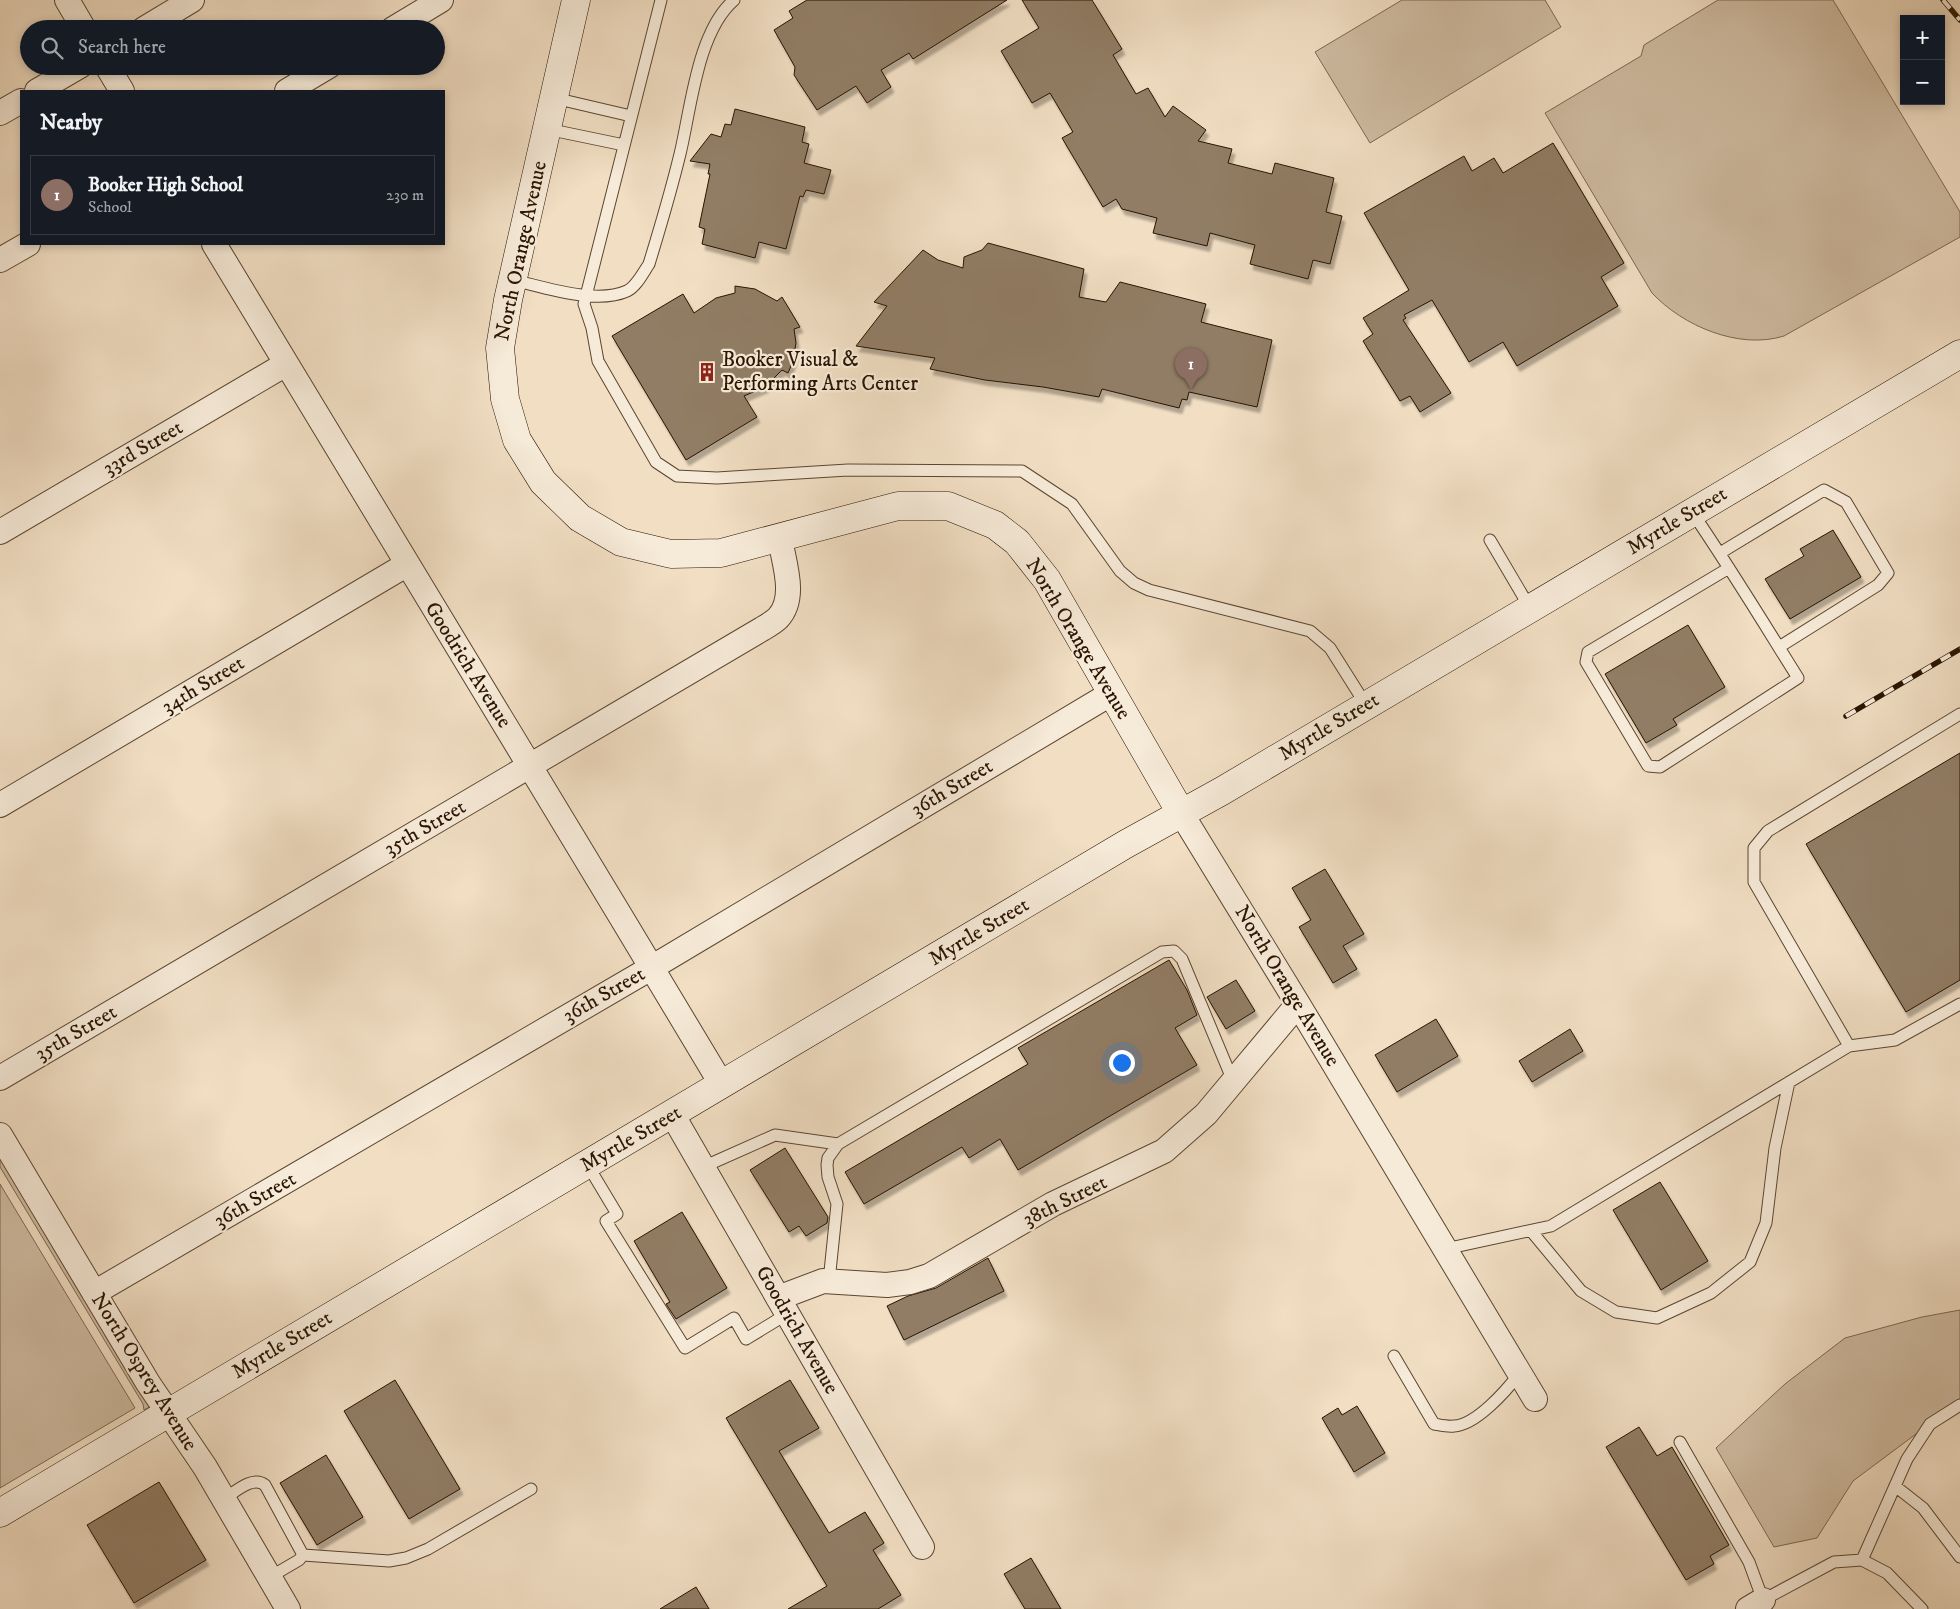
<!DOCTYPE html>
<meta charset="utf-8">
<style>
:root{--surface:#171b24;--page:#242831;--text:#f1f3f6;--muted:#9ea1a6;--line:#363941;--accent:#b45309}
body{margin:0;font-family:"IM FELL DW Pica",serif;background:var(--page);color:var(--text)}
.controls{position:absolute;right:15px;top:15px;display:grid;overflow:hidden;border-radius:0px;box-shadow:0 2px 8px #0003}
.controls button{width:45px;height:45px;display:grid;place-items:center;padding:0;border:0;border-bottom:1px solid var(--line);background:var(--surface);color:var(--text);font:25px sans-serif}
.you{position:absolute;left:1121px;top:1062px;width:18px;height:18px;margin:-12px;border:4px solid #fff;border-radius:50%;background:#1a73e8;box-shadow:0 0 0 8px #1a73e833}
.badge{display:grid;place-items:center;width:32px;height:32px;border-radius:50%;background:var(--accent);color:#fff;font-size:16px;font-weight:700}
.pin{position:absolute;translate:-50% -41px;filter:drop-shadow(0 1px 2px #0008)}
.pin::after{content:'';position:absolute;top:26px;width:18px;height:15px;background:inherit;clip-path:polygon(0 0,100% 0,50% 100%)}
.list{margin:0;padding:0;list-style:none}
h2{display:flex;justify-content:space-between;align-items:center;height:65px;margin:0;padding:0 20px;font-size:21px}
h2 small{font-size:16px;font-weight:400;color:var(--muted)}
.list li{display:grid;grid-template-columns:32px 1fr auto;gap:15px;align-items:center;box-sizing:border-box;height:80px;margin:0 10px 10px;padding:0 10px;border:1px solid var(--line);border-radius:0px}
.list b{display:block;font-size:19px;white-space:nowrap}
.list p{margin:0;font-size:16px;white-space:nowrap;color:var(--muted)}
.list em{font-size:16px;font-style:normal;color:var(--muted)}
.icon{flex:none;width:28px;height:28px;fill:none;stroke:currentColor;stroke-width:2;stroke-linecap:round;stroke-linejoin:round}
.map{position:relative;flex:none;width:1960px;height:1609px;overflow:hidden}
.search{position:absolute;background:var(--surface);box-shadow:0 2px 8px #0003;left:20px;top:20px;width:425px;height:55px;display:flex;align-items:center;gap:12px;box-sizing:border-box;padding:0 18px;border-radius:28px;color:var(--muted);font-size:19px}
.panel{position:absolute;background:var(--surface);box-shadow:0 2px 8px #0003;left:20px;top:90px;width:425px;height:155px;border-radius:0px}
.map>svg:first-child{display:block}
.green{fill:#cfbca2;stroke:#7c6851}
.building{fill:#917d65;stroke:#291400;filter:url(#shadow)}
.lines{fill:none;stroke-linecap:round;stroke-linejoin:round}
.lane-casing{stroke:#5b4631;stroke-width:13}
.street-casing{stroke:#5b4631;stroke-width:26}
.secondary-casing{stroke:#291400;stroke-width:29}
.lane{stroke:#f6ead8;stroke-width:11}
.street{stroke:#f6ead8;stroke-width:24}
.secondary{stroke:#f6ead8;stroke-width:28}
.rail-casing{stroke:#291400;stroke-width:5.5}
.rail{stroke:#f6ead8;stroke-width:4;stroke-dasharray:11;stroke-linecap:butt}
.labels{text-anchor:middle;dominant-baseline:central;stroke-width:4.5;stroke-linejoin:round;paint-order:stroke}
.street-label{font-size:21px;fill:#291400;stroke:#f6ead8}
.poi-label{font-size:21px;fill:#291400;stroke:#f6ead8;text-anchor:start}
</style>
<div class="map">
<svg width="1960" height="1609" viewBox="0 0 1960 1609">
<defs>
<filter id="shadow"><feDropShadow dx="3" dy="5.5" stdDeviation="1" flood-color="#0004"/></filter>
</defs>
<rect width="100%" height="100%" fill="#f1dec3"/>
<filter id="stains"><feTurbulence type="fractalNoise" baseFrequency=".004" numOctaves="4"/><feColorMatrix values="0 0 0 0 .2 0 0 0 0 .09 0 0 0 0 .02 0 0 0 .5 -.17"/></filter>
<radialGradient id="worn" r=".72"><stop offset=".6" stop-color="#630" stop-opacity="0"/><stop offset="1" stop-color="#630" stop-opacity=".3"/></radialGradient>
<path class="green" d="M1402,0H1545L1561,27L1370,143L1315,52Z
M1718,0H1833L1960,212V237L1784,336C1739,350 1683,326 1652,293L1545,113L1641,56L1644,45Z
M0,1155L151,1406L144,1410L143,1404L0,1167Z
M0,1184L135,1408L0,1488Z
M1960,1310V1406L1920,1431L1853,1481L1817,1538L1774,1547L1716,1448L1785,1384L1845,1338L1922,1317Z"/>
<path class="building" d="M807,0H1007L913,59L909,53L881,70L891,87L867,103L856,86L817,110L794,75L795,67L774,30L793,18L789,11Z
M1022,0H1092L1122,49L1113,55L1136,94L1148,88L1165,117L1173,106L1206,130L1198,141L1232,149L1228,163L1272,174L1275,163L1334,178L1326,212L1342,216L1330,264L1313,260L1308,279L1250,264L1255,245L1210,233L1207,246L1153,233L1157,218L1122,209L1116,199L1103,207L1062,138L1073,132L1050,93L1032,103L1001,51L1039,28Z
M735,109L805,127L802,142L809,144L804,163L831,170L824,194L806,190L803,197L800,196L786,249L759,242L755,258L702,244L705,229L699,227L710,174H708L710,164L690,161L711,134L721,137L725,124L731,125Z
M1553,143L1624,263L1601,277L1618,306L1517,366L1503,342L1469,362L1432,300L1404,315L1406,318L1403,320L1451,393L1420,412L1410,396L1400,401L1363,341L1373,334L1363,318L1409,290L1364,213L1464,156L1472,171L1494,158L1503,173Z
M988,243L1084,269L1079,297L1106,302L1120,282L1206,304L1201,322L1272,340L1257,407L1189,392L1187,400L1182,399L1179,408L1102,389L1099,397L1043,387L985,380L930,369L935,358L856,346L887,306L874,302L923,250L938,260L963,268L964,257L982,250Z
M735,286L755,289L777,301L782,297L800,327L794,329L796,343L793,361L788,373L782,370L765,387L744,396L757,417L686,460L612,336L683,294L694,313L716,298L735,293Z
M1833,530L1861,577L1790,619L1765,579L1804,556L1800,549Z
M1688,625L1725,687L1673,719L1677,725L1646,743L1605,674Z
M1960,753V980L1906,1012L1806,844Z
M1325,869L1364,934L1343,946L1357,969L1333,983L1299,927L1311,920L1292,888Z
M1169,960L1187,990L1197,1015L1175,1028L1197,1065L1018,1170L1000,1139L969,1158L962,1147L864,1204L845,1172L1028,1064L1018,1048Z
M1236,980L1255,1011L1226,1029L1207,997Z
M1436,1019L1458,1056L1397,1092L1375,1055Z
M1570,1029L1583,1051L1532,1082L1519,1061Z
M785,1148L828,1217L827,1223L806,1236L799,1226L789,1232L750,1170Z
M1660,1182L1708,1261L1661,1290L1613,1210Z
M682,1212L727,1288L676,1319L666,1304L670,1302L634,1241Z
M988,1258L1004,1291L904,1340L887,1306L908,1296L936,1288Z
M395,1380L460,1489L409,1519L344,1411Z
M790,1380L819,1428L779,1451L829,1533L865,1512L884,1543L873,1550L901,1595L878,1609H788L827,1586L726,1418Z
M1357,1406L1385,1453L1354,1472L1322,1418L1338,1408L1342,1415Z
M1639,1427L1657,1456L1672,1447L1729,1545L1710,1556L1714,1564L1686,1580L1606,1447Z
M326,1455L363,1517L317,1545L280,1483Z
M159,1482L206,1560L134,1603L87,1525Z
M1031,1558L1061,1609H1025L1004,1574Z
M696,1587L709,1609H660Z"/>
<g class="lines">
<g class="lane-casing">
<path id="lane" d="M661,0L584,304L592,328L598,361L656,462L677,476L717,478L848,470L1022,471L1072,504L1120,571L1134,583L1149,590L1310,631L1330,648L1366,705
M554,98L631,116
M547,129L624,145
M513,280C544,287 596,305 627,291C636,287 643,273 649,264C660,228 671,191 680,154C691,109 697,32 734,0
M1692,512C1729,566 1763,622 1798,678L1660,767L1648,766L1586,662L1588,652L1729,568
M1490,540L1530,608
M1720,553L1824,490L1846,502L1888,573L1878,585L1779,647
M1849,1046L1754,882V848L1768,831L1960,714
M587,1164L617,1214L606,1221L685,1348L734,1318L746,1339L787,1314
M703,1167L775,1135L838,1144
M1532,1232L1581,1291L1616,1312L1657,1318L1711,1293L1750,1262L1766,1223L1775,1148L1789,1082
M1445,1249L1551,1226L1849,1046L1895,1040L1960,1004
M829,1281L837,1204L828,1177L827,1165L828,1158L838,1144L1162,952L1174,951L1182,959L1233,1081
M1394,1356L1434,1424C1440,1425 1448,1427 1454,1426C1476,1425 1506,1391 1519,1374
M1680,1442L1749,1562L1763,1600L1834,1562L1862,1560L1887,1573L1922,1609
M1895,1486L1923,1508L1960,1557
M224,1499C235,1492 253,1475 265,1485L303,1555L299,1560L270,1577
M303,1555L389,1561L406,1558L428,1549L531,1489
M1862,1560L1907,1459L1930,1424L1960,1405"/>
</g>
<g class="street-casing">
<path id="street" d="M67,0L84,29
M144,29L192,0
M393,29L441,0
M107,66L122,91
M37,91L80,66
M287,91L329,66
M0,113L21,101
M214,244C383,525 554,804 722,1085
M0,260L28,244
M0,532L286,364
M0,805L406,565
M1181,813L1298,1004L1535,1399
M0,1078L762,629C767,626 774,622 778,618C797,598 784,563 780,539
M672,1114L922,1547
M0,1135L148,1383L205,1467L288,1609
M94,1293L651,968L1112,693
M778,1298L823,1281L887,1285L910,1282L929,1276L1053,1204L1164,1151L1206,1114L1298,1004
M1748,1609L1763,1600"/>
</g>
<g class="secondary-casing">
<path id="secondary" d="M576,0L508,300L500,348L505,399L517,440L543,482L580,518L621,542L671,554L721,553L898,506H948L995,525L1017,542L1047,580L1181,813
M0,1513L1126,844L1222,791L1960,354"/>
</g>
<use href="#lane" class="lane"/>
<use href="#street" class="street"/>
<use href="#secondary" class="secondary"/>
<g class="rail-casing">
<path id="rail" d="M1943,0L1960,20
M1846,716L1960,649"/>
</g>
<use href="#rail" class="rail"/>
</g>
<defs>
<g id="building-bare" transform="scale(1.5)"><path d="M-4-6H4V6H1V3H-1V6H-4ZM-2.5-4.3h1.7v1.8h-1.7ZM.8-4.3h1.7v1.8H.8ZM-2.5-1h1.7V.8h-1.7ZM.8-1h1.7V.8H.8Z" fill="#8f2418" stroke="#f6ead8" stroke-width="2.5" paint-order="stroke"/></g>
</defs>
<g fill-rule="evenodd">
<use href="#building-bare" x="707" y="372"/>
</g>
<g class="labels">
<g class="street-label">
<text transform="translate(521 251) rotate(-78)">North Orange Avenue</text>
<text transform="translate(143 448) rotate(-30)">33rd Street</text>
<text transform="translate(1677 521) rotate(-31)">Myrtle Street</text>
<text transform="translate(1078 639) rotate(59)">North Orange Avenue</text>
<text transform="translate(468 665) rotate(58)">Goodrich Avenue</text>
<text transform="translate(203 685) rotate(-31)">34th Street</text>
<text transform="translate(1329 727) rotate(-31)">Myrtle Street</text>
<text transform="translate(952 788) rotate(-31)">36th Street</text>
<text transform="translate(425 828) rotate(-30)">35th Street</text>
<text transform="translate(979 932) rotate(-31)">Myrtle Street</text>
<text transform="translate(1287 986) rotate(59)">North Orange Avenue</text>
<text transform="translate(604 995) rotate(-30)">36th Street</text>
<text transform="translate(76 1033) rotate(-30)">35th Street</text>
<text transform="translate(631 1139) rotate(-30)">Myrtle Street</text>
<text transform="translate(255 1200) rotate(-30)">36th Street</text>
<text transform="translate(1065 1201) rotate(-26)">38th Street</text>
<text transform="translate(797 1330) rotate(60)">Goodrich Avenue</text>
<text transform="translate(282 1345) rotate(-31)">Myrtle Street</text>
<text transform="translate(144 1372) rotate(58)">North Osprey Avenue</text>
</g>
<g class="poi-label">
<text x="722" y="360">Booker Visual &amp;<tspan x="722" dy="24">Performing Arts Center</tspan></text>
</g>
</g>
<rect width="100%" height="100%" filter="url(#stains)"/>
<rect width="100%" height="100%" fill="url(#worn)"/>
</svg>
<div class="controls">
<button>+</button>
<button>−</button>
</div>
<div class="you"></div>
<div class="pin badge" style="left:1191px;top:389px;background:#8d6e63">1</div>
<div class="search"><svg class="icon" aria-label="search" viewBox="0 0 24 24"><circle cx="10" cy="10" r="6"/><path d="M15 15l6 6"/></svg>Search here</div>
<section class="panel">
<h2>Nearby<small></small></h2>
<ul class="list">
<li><span class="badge" style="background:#8d6e63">1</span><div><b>Booker High School</b><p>School</p></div><em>230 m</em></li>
</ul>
</section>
</div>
